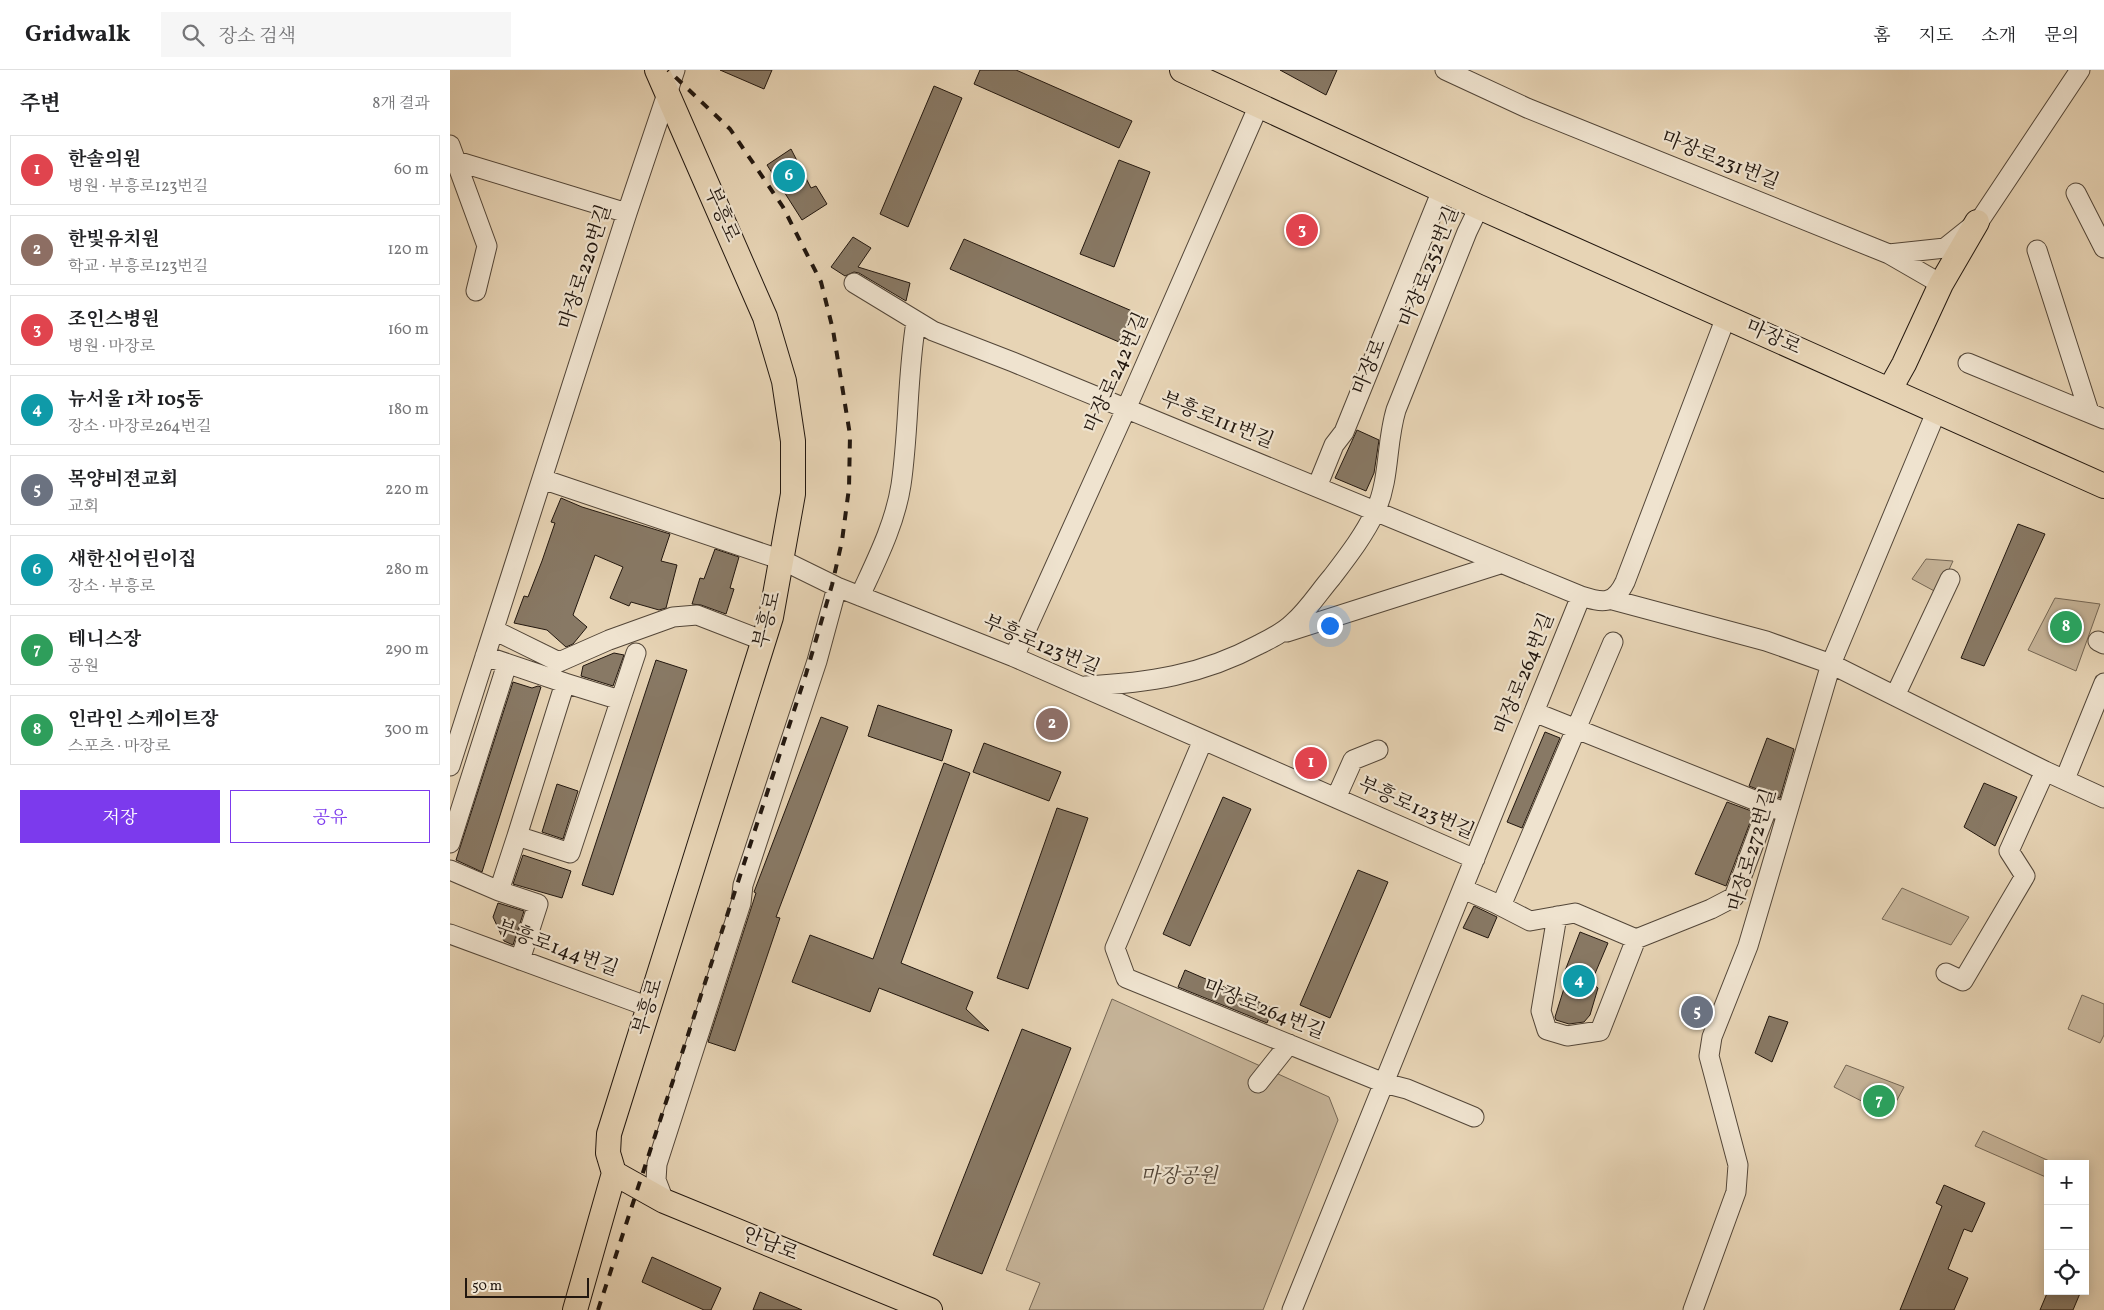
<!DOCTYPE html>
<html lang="ko">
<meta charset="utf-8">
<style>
:root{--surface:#fff;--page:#f6f6f6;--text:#202124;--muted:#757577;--line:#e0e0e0;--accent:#7c3aed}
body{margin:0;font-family:Vollkorn,"Noto Serif KR",serif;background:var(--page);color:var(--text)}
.controls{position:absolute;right:15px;bottom:15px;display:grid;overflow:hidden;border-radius:0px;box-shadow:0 2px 12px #0003}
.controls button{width:45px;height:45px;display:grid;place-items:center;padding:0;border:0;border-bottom:1px solid var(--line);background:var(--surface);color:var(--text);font:25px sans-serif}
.scale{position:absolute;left:15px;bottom:12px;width:124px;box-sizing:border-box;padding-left:5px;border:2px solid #22170f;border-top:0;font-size:14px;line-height:18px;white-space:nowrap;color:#22170f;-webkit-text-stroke:4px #efe3cf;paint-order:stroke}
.you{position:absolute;left:879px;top:555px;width:18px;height:18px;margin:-12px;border:4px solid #fff;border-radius:50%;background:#1a73e8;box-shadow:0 0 0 8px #1a73e833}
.badge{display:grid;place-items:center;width:32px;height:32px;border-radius:50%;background:var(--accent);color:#fff;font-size:16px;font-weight:700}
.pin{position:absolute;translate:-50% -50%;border:2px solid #fff;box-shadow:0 1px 5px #0006}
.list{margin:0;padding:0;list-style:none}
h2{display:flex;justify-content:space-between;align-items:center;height:65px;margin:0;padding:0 20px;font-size:21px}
h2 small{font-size:16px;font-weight:400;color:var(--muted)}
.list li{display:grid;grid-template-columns:32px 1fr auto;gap:15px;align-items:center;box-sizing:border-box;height:70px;margin:0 10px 10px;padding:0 10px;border:1px solid var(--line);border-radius:0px}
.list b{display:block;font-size:19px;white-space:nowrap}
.list p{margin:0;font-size:16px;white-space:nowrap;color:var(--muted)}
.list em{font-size:16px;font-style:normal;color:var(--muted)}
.actions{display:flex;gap:10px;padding:15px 20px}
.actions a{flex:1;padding:11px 0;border:1px solid var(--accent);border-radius:0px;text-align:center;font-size:18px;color:var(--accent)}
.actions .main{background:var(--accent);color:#fff}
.icon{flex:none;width:28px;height:28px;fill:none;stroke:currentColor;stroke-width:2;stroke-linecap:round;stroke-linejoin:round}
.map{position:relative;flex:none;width:1654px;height:1240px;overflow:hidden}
header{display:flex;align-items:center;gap:30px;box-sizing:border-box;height:70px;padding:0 25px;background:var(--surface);border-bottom:1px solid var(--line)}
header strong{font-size:24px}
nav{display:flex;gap:28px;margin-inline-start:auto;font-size:18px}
.search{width:350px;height:45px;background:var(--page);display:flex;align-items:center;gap:12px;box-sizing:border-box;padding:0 18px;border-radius:0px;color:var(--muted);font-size:19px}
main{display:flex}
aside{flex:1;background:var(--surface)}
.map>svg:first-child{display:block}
.green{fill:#c6b499;stroke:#746654}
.building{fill:#887965;stroke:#22170f}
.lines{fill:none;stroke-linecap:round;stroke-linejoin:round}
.minor-casing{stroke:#534638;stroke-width:21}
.major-casing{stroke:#22170f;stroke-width:26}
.minor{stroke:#efe3cf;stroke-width:19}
.major{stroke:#e7d4b5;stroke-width:24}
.rail{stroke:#22170f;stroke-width:4;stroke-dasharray:9 9;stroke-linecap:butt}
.labels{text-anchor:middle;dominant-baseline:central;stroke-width:4.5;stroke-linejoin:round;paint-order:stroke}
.street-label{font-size:20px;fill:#22170f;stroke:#efe3cf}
.park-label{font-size:20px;font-style:italic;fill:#534638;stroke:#efe3cf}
</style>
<header>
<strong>Gridwalk</strong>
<div class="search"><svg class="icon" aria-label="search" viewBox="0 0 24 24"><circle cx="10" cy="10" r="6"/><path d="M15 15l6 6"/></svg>장소 검색</div>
<nav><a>홈</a><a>지도</a><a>소개</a><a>문의</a></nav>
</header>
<main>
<aside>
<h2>주변<small>8개 결과</small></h2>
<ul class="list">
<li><span class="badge" style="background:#e0444e">1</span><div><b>한솔의원</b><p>병원 · 부흥로123번길</p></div><em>60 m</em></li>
<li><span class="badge" style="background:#8d6e63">2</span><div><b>한빛유치원</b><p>학교 · 부흥로123번길</p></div><em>120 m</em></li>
<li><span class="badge" style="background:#e0444e">3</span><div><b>조인스병원</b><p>병원 · 마장로</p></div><em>160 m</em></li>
<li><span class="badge" style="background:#0f9aa8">4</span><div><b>뉴서울 1차 105동</b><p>장소 · 마장로264번길</p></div><em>180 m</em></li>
<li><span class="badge" style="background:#6b7280">5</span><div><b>목양비젼교회</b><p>교회</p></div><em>220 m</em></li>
<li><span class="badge" style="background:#0f9aa8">6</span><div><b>새한신어린이집</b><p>장소 · 부흥로</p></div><em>280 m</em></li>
<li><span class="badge" style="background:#2e9e5b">7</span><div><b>테니스장</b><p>공원</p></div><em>290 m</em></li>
<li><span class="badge" style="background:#2e9e5b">8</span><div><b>인라인 스케이트장</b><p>스포츠 · 마장로</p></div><em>300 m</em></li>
</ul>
<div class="actions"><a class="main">저장</a><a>공유</a></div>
</aside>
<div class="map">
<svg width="1654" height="1240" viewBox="0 0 1654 1240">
<rect width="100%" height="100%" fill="#e7d4b5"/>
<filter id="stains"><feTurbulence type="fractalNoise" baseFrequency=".004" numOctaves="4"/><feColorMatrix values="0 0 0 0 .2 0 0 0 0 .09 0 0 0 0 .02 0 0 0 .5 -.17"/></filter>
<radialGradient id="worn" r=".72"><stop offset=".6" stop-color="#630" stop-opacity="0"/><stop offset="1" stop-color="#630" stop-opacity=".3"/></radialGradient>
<path class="green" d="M1476,489L1503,491L1488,523L1462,509Z
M1605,528L1650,534L1626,601L1578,580Z
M1452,818L1519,847L1501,875L1432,849Z
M1632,925L1654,934V965L1650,973L1618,959Z
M662,929L879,1027L888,1050L813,1240H579L590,1213L556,1200Z
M1396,995L1454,1017L1439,1045L1384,1017Z
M1533,1061L1606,1094H1598V1108L1525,1076Z"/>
<path class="building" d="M270,0H322L314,19Z
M530,0H566L682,51L669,78L524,14Z
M830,0H887L876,25Z
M484,16L512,28L458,157L430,144Z
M341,79L361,118L366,116L377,134L352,150L317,95Z
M669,90L700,102L664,197L630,184Z
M403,167L421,178L408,197L460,213L456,231L409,203L404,202L395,206L381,197Z
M514,169L682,241L669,272L500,199Z
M907,360L929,370L924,403L916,421L885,408Z
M111,428L132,437L220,464L211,491L227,495L216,538L209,540L181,532L179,536L160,528L173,497L145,485L123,545L137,557L123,574L116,577L97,560L64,553L74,526L78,527L92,491L105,453L101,452Z
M1568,454L1595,464L1534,596L1511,588Z
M265,479L289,487L280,518L284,519L276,544L251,535L242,534L250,508L254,509Z
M164,583L174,585L163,616L131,606L133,596Z
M206,590L237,600L163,825L132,815Z
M63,612L82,618L88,616L91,617L32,802L6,790Z
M428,635L502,660L492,691L418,666Z
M371,647L398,657L326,847L330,848L285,981L258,972L306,823L304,822Z
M1095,662L1110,668L1072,758L1057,752Z
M1317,668L1344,679L1330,728L1299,716Z
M534,673L611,702L599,731L523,702Z
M494,693L520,703L451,893L523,922L516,939L539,961L429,918L420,942L342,912L360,865L423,889Z
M1534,713L1567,727L1545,776L1514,757Z
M107,714L128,721L113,769L92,762Z
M773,727L801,739L740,876L713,864Z
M1277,732L1304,742L1276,816L1245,804Z
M607,738L638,748L578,919L547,908Z
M73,785L121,801L112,828L63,814Z
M908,800L938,812L880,948L850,935Z
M48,833L74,841L63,875L54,871L43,847Z
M1024,836L1047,847L1038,868L1013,858Z
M1130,862L1158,873L1141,913L1148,918L1140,945L1134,952L1119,954L1106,950L1105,947L1117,909L1113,906Z
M735,900L823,938L817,953L728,917Z
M1319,946L1338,952L1322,992L1305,983Z
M572,959L621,978L532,1204L483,1185Z
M1494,1115L1535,1133L1522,1162L1514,1159L1498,1199L1518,1208L1504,1240H1450L1492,1136L1486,1133Z
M202,1187L271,1218L261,1240H254L192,1212Z
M1598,1221H1631L1623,1240H1590Z
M310,1222L352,1240H303Z"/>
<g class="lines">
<g class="minor-casing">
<path id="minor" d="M995,0L1077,38L1439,184L1495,178L1530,150L1630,0
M0,75L37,176L26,221
M0,89L177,143
M1626,123L1654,178
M1587,180L1639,342
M1439,184L1491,214
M404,213L483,261L563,292L1131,526C1153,533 1164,535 1175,512L1276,247
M1518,293L1654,349
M92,409L332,490L387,517L564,587L1025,789
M867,417L884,375L894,362L992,120
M410,526C426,491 445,454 451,415C459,361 457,306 466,252
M1163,530L1316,571L1381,594L1595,701L1654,728
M44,560L109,592L159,570L223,547L247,545L314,571
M837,562L1050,494
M1648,571L1654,574
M35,586L115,613L67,766L120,783L186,583
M564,587L676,339L809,35
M115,613L170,630
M635,616C698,613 752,605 808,575C820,569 833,563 843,553C858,540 869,522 882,507C898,486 915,464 926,440C940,408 936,373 946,340L1017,162L1029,137
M1445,626L1500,509
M1084,642L1329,740
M753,670L665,878L676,908L934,1013L957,1019L1024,1047
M0,696L177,143L225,0
M1615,709L1654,613
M886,728L903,690L928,680
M67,766L49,821L88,834L70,890
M0,773L57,594
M0,800L49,821
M1013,819L1045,833L1080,851L1125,843L1186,869L1261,839L1284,827L1318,736
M1051,836L1163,572
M1107,846L1091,941L1097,960L1117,966L1150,961L1186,869
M0,864L199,937
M1496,903L1513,911L1575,806L1559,781L1595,701
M808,1013L839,974
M214,1131L206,1110L207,1094L291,833L293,815L367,591L387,517
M842,1240L1131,526
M1243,1240L1286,1122L1288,1095L1259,986L1262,967L1298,876L1381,594L1487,340"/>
</g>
<g class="major-casing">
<path id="major" d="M732,0L1029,137L1654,416
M1440,319L1454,294L1491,214L1527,152
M164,1103L158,1083L159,1064L321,547L343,424V371L334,311L315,247L207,0
M164,1103L214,1131L480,1240
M125,1240L164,1103"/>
</g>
<use href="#minor" class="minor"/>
<use href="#major" class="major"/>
<path class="rail" d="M148,1240L356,604L382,515L392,471L399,418L400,365L383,260L371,212L333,137L280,59L218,0"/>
</g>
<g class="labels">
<g class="street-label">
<text transform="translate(1270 91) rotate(22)">마장로231번길</text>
<text transform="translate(271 145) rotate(66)">부흥로</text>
<text transform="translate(136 197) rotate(-72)">마장로220번길</text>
<text transform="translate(980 197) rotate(-68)">마장로252번길</text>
<text transform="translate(1323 268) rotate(24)">마장로</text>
<text transform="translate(920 297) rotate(-68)">마장로</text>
<text transform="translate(667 303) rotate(-66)">마장로242번길</text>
<text transform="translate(767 351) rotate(22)">부흥로111번길</text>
<text transform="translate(318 550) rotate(-76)">부흥로</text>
<text transform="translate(591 576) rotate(23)">부흥로123번길</text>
<text transform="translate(1075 604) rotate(-68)">마장로264번길</text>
<text transform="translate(966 739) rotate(24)">부흥로123번길</text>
<text transform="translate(1303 780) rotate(-74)">마장로272번길</text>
<text transform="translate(107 879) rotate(20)">부흥로144번길</text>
<text transform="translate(199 937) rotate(-73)">부흥로</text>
<text transform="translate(814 940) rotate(22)">마장로264번길</text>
<text transform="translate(320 1175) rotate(22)">안남로</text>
</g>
<g class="park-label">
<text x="729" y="1107">마장공원</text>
</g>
</g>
<rect width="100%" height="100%" filter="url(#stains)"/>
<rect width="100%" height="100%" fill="url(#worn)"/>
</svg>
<div class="controls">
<button>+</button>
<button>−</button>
<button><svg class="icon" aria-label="locate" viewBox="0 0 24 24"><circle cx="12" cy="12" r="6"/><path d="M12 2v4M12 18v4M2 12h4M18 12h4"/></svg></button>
</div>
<div class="scale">50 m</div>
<div class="you"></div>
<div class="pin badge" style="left:861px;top:693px;background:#e0444e">1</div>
<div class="pin badge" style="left:602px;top:654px;background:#8d6e63">2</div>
<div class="pin badge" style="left:852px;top:160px;background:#e0444e">3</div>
<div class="pin badge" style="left:1129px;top:911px;background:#0f9aa8">4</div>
<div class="pin badge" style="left:1247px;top:942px;background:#6b7280">5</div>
<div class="pin badge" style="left:339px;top:106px;background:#0f9aa8">6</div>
<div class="pin badge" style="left:1429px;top:1031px;background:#2e9e5b">7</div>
<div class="pin badge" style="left:1616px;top:557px;background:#2e9e5b">8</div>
</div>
</main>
